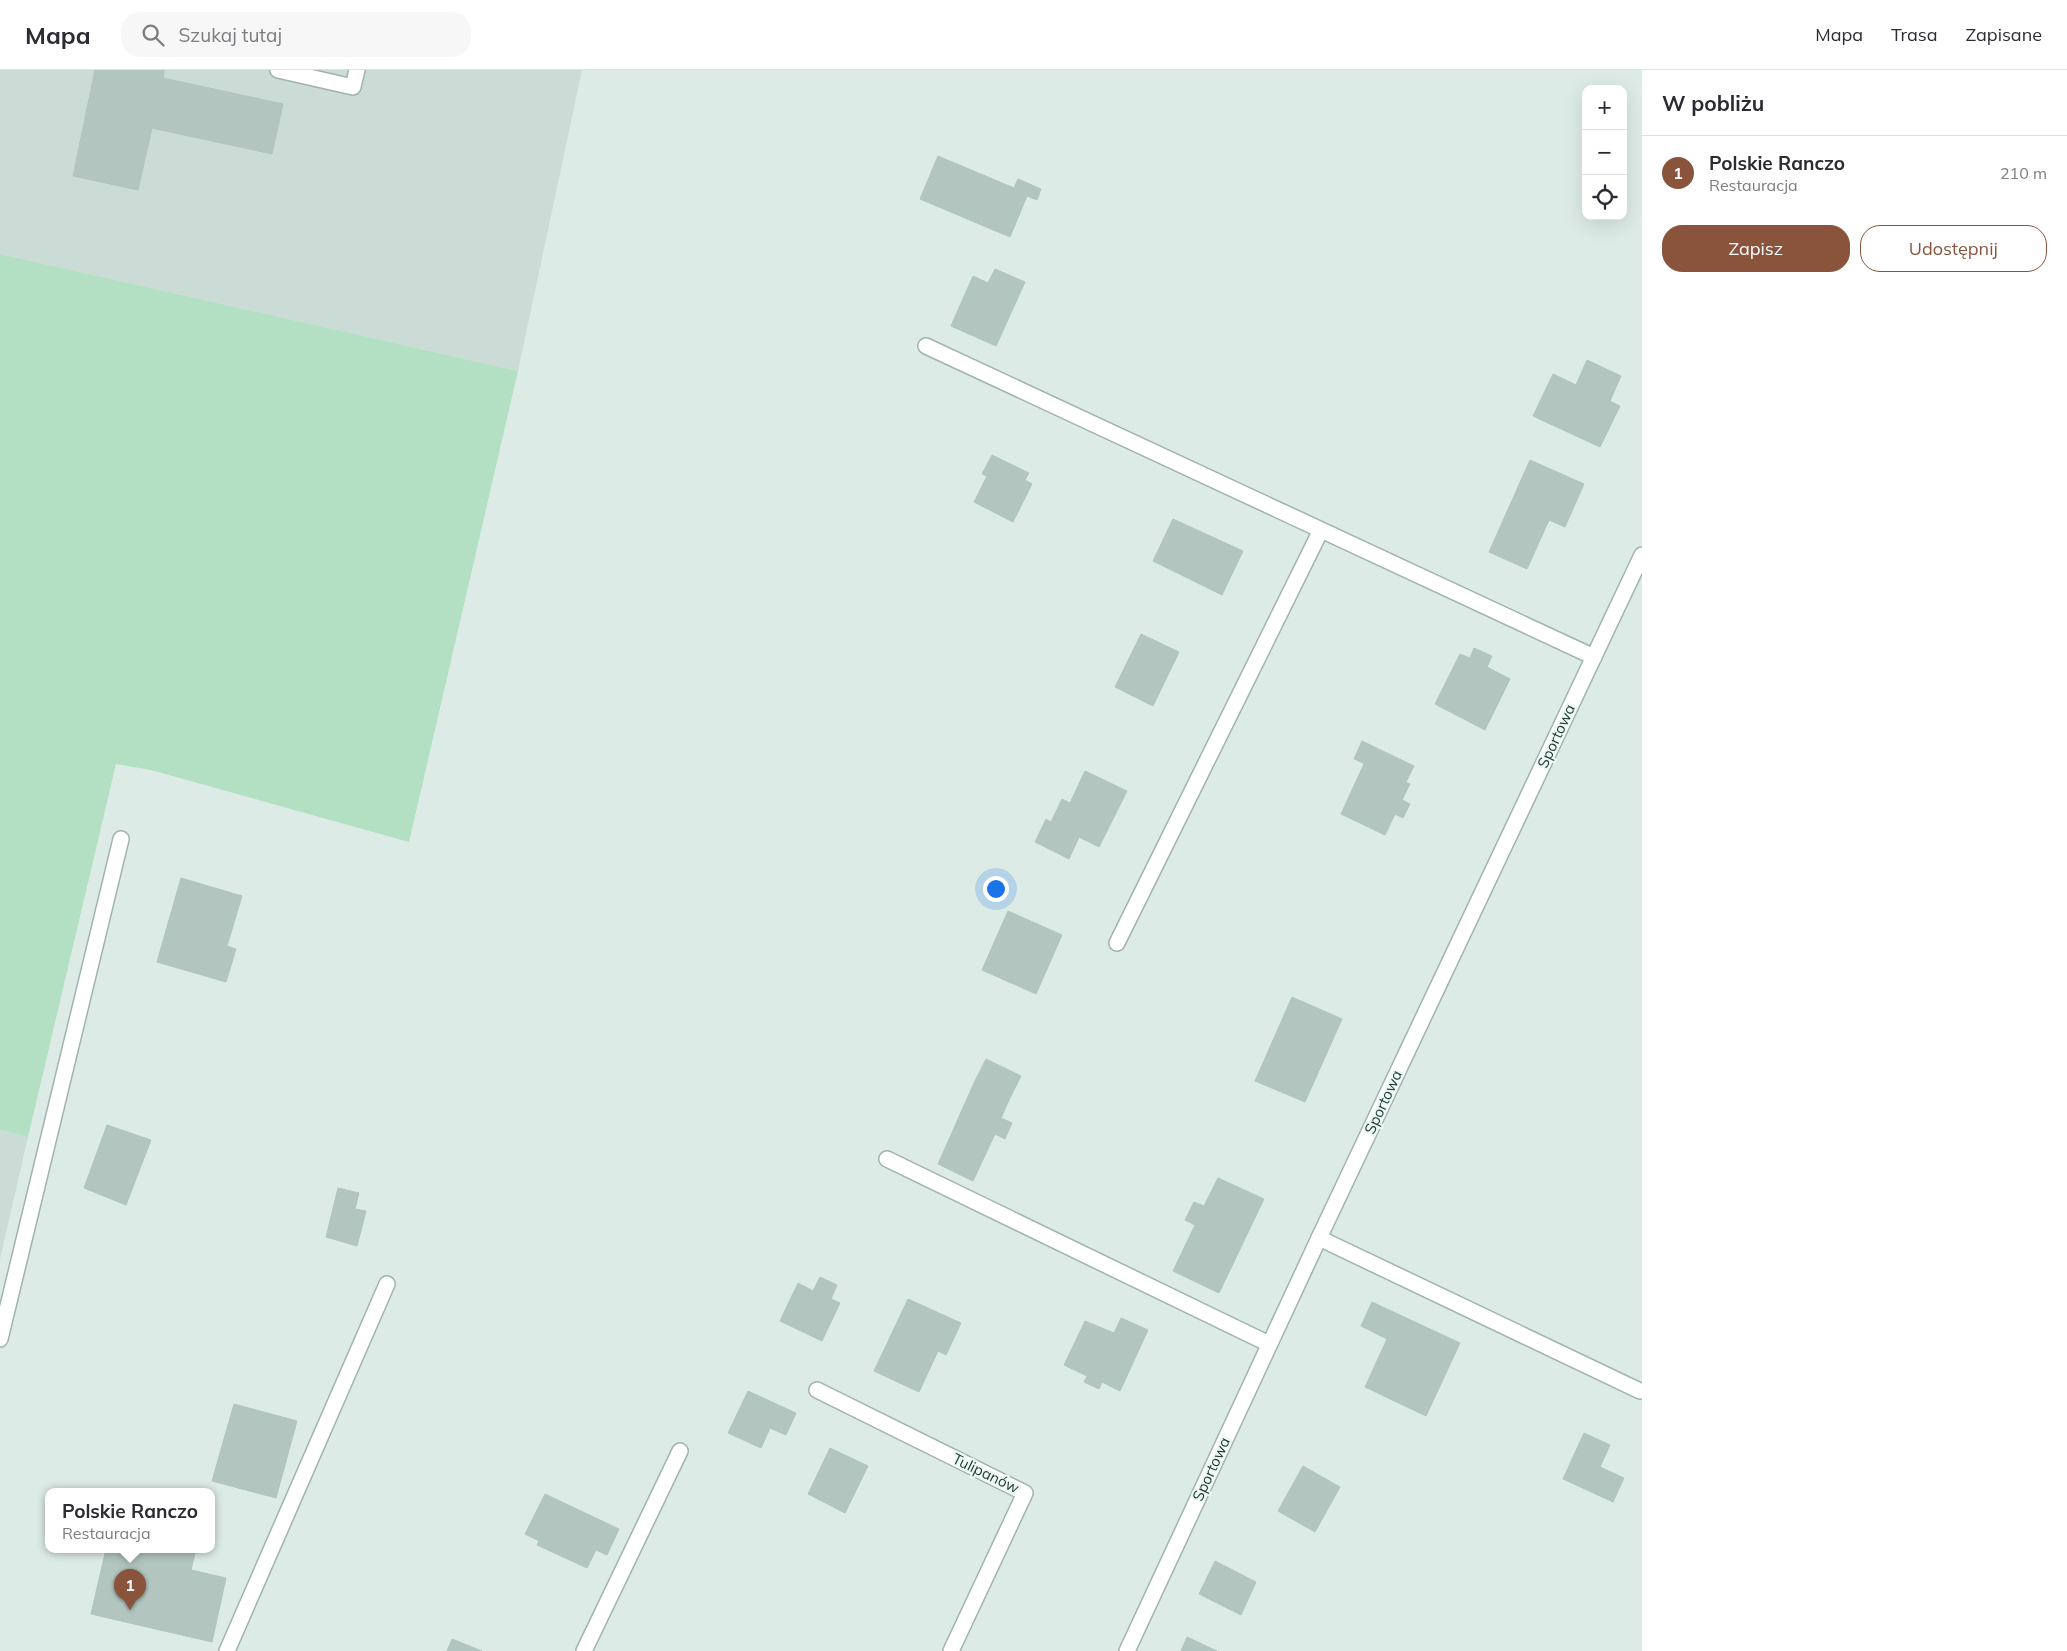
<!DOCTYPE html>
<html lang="pl">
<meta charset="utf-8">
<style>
:root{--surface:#fff;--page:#f7f7f7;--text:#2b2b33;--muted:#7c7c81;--line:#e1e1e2;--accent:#8a543c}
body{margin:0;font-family:Mulish,sans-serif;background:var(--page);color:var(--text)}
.controls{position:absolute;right:15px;top:15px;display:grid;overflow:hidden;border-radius:10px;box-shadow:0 5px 20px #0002}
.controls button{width:45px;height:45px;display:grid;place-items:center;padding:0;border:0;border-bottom:1px solid var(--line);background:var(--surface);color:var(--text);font:25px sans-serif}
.you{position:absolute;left:995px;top:818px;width:18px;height:18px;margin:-12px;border:4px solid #fff;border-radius:50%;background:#1a73e8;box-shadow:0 0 0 8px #1a73e833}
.badge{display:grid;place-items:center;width:32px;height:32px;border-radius:50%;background:var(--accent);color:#fff;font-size:16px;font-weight:700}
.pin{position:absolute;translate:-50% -41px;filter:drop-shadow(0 1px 2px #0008)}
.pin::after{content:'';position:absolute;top:26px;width:18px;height:15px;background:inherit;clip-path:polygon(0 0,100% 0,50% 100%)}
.popup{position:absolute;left:45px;top:1418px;width:170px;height:65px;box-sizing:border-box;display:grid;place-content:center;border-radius:10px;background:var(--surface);filter:drop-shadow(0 1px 4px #0005);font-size:16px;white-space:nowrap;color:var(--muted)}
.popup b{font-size:19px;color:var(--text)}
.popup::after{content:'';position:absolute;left:50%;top:100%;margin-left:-10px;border:10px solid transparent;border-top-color:var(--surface)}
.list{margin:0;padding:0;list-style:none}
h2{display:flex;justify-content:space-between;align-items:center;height:65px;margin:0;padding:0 20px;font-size:21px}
h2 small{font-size:16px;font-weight:400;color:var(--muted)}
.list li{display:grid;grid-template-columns:32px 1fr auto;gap:15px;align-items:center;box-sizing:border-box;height:75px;padding:0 20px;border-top:1px solid var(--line)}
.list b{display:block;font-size:19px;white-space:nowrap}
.list p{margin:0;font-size:16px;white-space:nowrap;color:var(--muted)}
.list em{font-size:16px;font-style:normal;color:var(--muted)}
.actions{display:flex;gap:10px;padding:15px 20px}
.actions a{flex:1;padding:11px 0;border:1px solid var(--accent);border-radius:20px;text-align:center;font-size:18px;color:var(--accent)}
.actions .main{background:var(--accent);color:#fff}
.icon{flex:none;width:28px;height:28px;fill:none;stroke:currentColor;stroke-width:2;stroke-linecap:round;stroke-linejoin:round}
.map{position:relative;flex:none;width:1642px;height:1581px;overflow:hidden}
header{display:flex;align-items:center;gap:30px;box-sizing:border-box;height:70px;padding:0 25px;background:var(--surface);border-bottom:1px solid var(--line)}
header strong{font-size:24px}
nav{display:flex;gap:28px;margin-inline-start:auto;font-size:18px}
.search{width:350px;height:45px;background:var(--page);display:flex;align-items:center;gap:12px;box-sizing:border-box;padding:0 18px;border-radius:20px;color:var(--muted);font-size:19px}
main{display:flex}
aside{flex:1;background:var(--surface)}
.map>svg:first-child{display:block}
.built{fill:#cbdbd5}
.green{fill:#b3dfc3}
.building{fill:#b2c6bf;stroke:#afc5be}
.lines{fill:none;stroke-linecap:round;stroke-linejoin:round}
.service-casing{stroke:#a0b3ae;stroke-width:18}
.minor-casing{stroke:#a0b3ae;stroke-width:18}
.service{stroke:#fff;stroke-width:15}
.minor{stroke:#fff;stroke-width:15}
.labels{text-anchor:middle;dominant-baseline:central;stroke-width:4.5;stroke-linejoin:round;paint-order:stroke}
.street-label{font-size:15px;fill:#1d3b36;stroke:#edf7f3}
</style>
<header>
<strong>Mapa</strong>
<div class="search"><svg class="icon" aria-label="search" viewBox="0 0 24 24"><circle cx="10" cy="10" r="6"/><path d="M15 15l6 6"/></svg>Szukaj tutaj</div>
<nav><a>Mapa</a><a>Trasa</a><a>Zapisane</a></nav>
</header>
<main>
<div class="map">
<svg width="1642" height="1581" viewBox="0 0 1642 1581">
<rect width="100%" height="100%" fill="#ddebe6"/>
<path class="built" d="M0,0H582L518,301L0,184Z
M0,1060L28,1067L0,1189Z"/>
<path class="green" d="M0,184L518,301L409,772L151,700L116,694L28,1067L0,1060Z"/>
<path class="building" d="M95,0H164L163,8L283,34L272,84L152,58L138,120L73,106Z
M938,86L1014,118L1018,109L1041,119L1037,130L1027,126L1010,167L920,129Z
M995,199L1025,212L996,276L951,256L973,206L988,213Z
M1587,290L1621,306L1610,331L1576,315Z
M1553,304L1620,336L1600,377L1533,346Z
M992,385L1029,403L1025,410L1032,414L1013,452L974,432L987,406L982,404Z
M1530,390L1584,414L1565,457L1549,450L1527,499L1489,482Z
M1173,449L1243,481L1222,525L1153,491Z
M1141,564L1179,582L1153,636L1115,617Z
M1474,578L1492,586L1487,597L1510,609L1485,660L1435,634L1460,584L1470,588Z
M1362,671L1414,696L1406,712L1354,689Z
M1364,694L1410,714L1402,730L1410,734L1403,748L1395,744L1385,765L1341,744Z
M1085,701L1127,721L1099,777L1079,767L1069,789L1035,772L1046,749L1051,752L1062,729L1070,733Z
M181,808L242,826L227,876L236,879L226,912L157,892Z
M1008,841L1062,865L1036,924L982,900Z
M1292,927L1342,949L1305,1032L1255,1011Z
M986,989L1021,1006L1009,1030L974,1013Z
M974,1013L1009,1030L1001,1048L1012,1053L1005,1069L995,1064L973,1111L938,1094Z
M107,1055L151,1070L126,1135L84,1118Z
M1218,1108L1264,1129L1219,1223L1173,1201L1195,1155L1185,1150L1194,1132L1204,1136Z
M338,1118L359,1123L355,1139L366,1141L357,1176L326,1167Z
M820,1207L837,1215L831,1229L840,1233L822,1271L780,1251L798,1213L813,1221Z
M908,1229L961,1253L946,1285L938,1281L919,1322L874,1301Z
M1372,1232L1460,1273L1426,1346L1365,1317L1387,1269L1361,1256Z
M1121,1248L1148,1260L1120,1321L1102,1312L1099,1319L1084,1312L1087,1306L1064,1295L1085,1251L1114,1263Z
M748,1321L796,1343L786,1365L770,1358L761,1378L728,1363Z
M234,1334L297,1351L276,1428L212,1411Z
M1584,1363L1610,1375L1600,1397L1624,1408L1613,1432L1563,1409Z
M830,1378L868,1396L845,1443L808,1424Z
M1303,1396L1340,1417L1315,1462L1278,1441Z
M545,1424L619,1459L607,1485L596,1480L587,1498L537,1475L539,1471L525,1464Z
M106,1479L127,1484L128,1479H196L191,1500L226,1508L212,1572L91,1544Z
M1215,1491L1256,1512L1241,1545L1199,1524Z
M1187,1567L1217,1581H1181Z
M452,1569L482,1581H447Z"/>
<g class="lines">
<g class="service-casing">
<path id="service" d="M278,0L353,17L357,0
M926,276L1594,587
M1117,873L1321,460
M887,1089L1269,1274
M1319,1168L1640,1321
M0,1269L121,769
M227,1581L387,1214
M584,1581L680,1381"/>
</g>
<g class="minor-casing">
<path id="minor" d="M817,1320L1025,1423L951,1581
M1127,1581L1319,1168L1642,485"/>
</g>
<use href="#service" class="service"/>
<use href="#minor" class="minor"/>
</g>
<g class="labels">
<g class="street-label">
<text transform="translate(1556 666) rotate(-65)">Sportowa</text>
<text transform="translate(1383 1032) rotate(-65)">Sportowa</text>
<text transform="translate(1211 1399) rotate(-65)">Sportowa</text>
<text transform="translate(986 1403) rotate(26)">Tulipanów</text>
</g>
</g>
</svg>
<div class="controls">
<button>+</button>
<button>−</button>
<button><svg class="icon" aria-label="locate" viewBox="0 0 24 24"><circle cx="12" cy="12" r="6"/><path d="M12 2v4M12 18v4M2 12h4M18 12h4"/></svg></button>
</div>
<div class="you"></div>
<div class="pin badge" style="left:130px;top:1540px">1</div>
<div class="popup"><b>Polskie Ranczo</b>Restauracja</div>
</div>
<aside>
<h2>W pobliżu<small></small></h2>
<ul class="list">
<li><span class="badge">1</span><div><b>Polskie Ranczo</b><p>Restauracja</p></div><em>210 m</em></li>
</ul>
<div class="actions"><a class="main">Zapisz</a><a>Udostępnij</a></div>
</aside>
</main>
